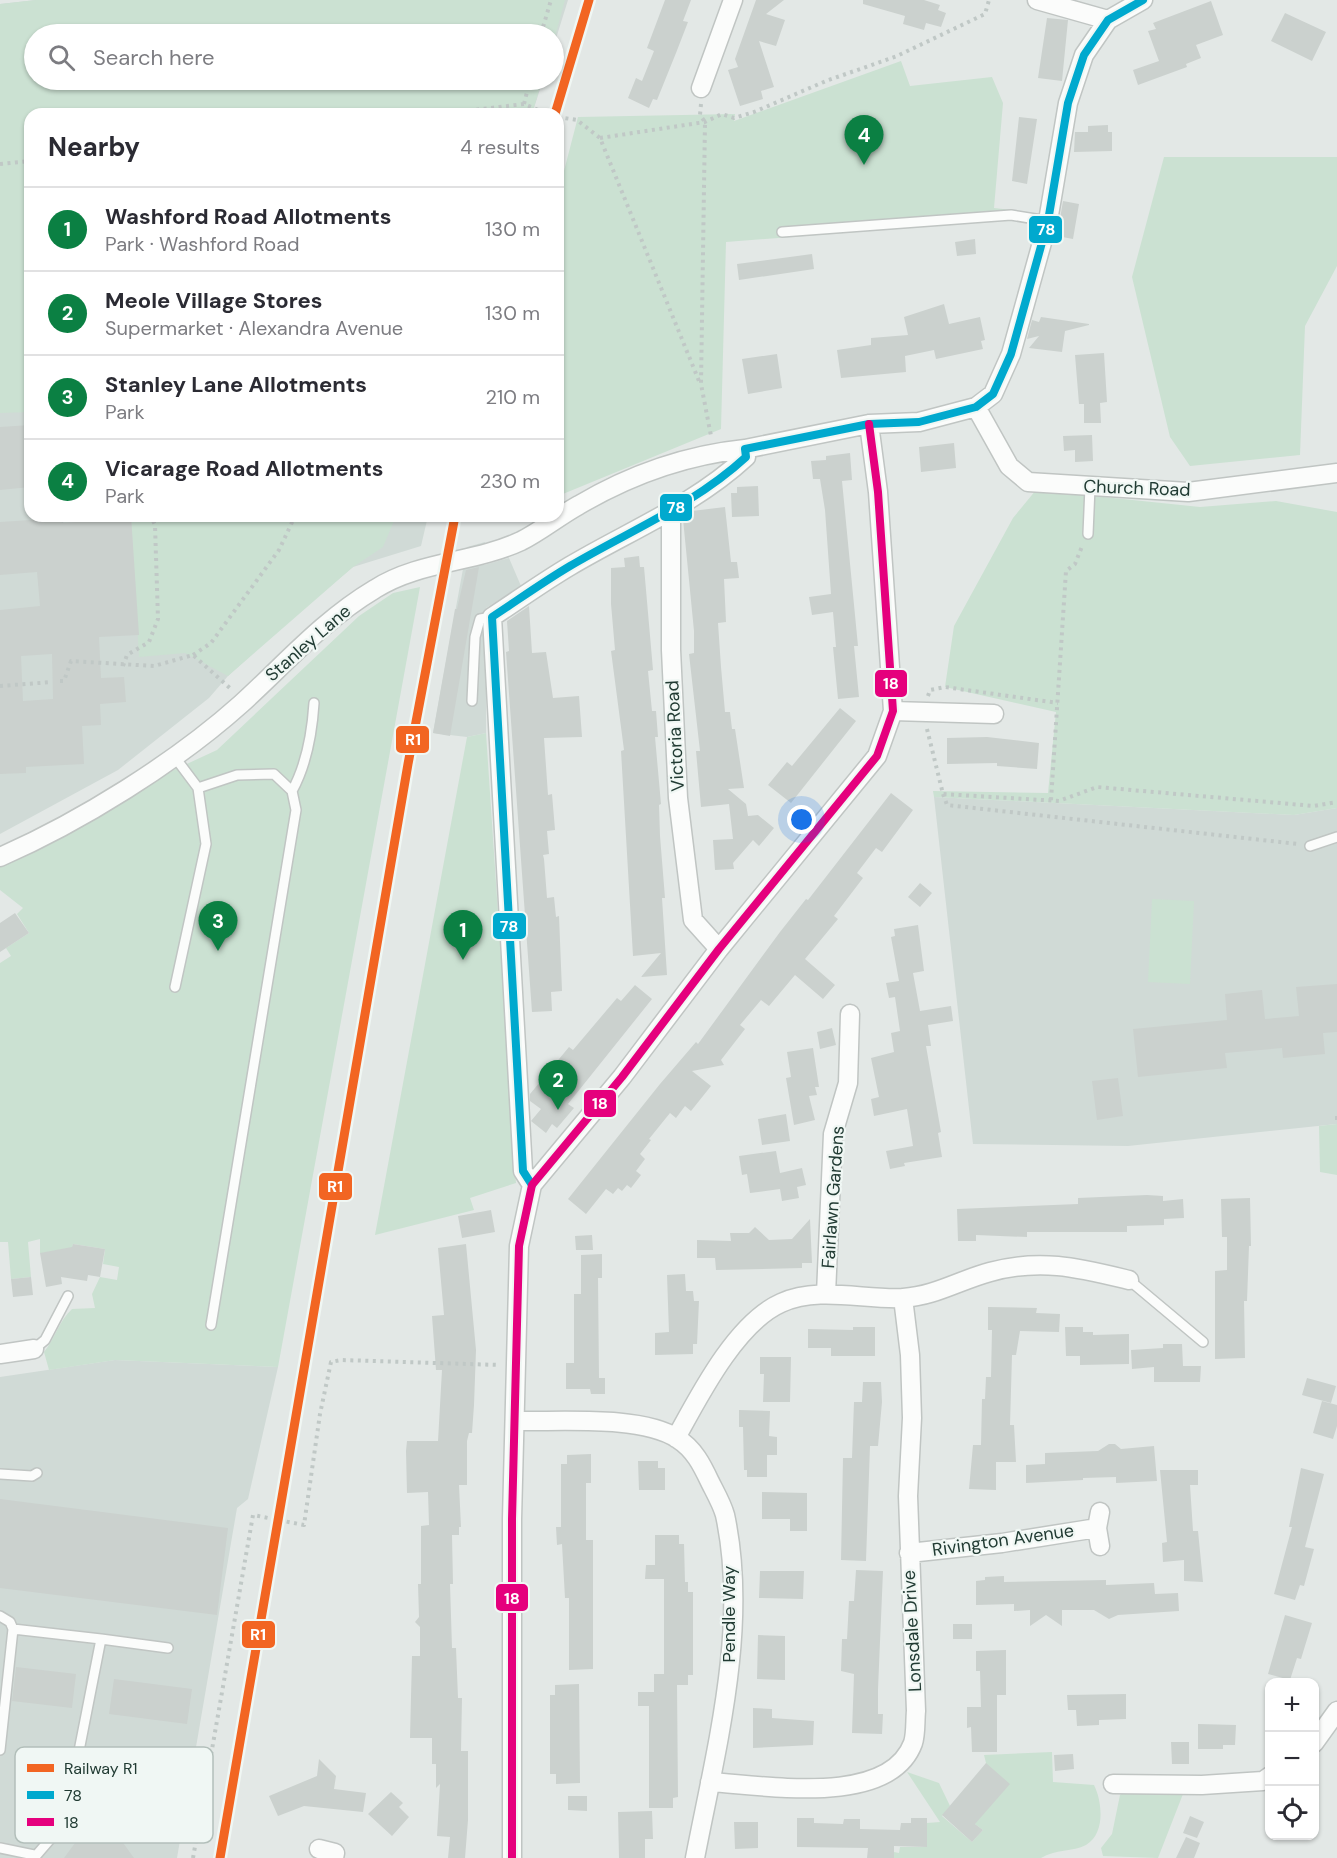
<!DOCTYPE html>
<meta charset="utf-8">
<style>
:root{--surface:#fff;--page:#f7f7f7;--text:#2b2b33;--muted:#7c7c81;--line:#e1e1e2;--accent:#0b8043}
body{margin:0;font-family:"DM Sans",sans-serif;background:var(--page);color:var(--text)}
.controls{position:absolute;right:18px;bottom:18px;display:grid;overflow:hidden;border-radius:12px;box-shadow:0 2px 4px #0004}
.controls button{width:54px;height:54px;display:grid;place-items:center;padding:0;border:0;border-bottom:2px solid var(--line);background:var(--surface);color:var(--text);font:30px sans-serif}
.you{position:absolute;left:802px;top:820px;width:21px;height:21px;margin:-15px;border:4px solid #fff;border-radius:50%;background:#1a73e8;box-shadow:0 0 0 9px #1a73e833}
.badge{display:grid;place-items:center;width:39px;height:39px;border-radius:50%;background:var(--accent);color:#fff;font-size:20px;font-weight:700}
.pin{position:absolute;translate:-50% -50px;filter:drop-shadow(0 2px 3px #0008)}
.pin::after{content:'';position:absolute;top:32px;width:21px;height:18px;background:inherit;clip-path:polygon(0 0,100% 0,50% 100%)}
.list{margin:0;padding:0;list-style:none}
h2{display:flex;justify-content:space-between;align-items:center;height:78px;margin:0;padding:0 24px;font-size:26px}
h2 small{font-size:20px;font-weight:400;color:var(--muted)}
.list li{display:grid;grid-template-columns:39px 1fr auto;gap:18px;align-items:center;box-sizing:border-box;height:84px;padding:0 24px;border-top:2px solid var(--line)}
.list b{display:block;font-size:22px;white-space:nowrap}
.list p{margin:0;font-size:20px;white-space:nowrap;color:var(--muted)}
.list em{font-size:20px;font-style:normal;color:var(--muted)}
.icon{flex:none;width:33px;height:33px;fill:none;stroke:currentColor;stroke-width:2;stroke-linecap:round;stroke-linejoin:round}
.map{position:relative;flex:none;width:1337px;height:1858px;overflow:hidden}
.search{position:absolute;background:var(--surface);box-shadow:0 2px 4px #0004;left:24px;top:24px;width:540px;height:66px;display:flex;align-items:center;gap:15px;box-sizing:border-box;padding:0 21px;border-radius:33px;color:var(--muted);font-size:22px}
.panel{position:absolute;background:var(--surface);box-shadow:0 2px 4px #0004;left:24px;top:108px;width:540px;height:414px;border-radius:18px}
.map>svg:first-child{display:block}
.built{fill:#d0dad6}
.green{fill:#cbe1d2}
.building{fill:#cbd1ce;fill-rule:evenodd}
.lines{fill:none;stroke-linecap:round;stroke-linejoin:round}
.lane-casing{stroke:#c0c5c3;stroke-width:12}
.street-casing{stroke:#c0c5c3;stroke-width:21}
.path{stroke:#c0c8c6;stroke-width:4;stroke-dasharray:3 4.5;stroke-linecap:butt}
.lane{stroke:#fbfcfb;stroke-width:9}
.street{stroke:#fbfcfb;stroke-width:18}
.bus-1-casing{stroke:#f0f7f4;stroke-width:12}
.bus-2-casing{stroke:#f0f7f4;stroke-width:12}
.bus-1{stroke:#00a9ce;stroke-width:8}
.bus-2{stroke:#e5007d;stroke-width:8}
.rail-1-casing{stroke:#f0f7f4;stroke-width:14}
.rail-1{stroke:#f26522;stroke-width:9}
.labels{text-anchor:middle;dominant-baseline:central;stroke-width:4.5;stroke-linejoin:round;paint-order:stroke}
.street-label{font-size:18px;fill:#213b33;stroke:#f0f7f4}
.key{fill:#f0f7f4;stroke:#b2bfba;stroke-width:1.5}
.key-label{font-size:16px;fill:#213b33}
.line-badge{stroke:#f0f7f4;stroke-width:2}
.badge-label{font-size:16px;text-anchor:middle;font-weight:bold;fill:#fff}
</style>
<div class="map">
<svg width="1337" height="1858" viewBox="0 0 1337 1858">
<rect width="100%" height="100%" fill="#e3e8e6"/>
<path class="built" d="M36,0H568L554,45V34H34V80H543L532,114H30V516H428L421,546L353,567L292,618L228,676L209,698L118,770L0,834V4Z
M485,542L484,565L509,558L521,586L486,608V733L467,737L433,733L467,547Z
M934,797L1294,815L1337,808V1124L1128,1146L973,1144Z
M115,1360L278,1367L248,1499L237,1508L177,1858H0V1377Z"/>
<path class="green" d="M36,0H565L554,40V34H34V80H542L532,114H30V412L0,413V4Z
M901,61L910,86L992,77L1003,103L994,208L1012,210L1011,220L726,242L721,429L558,496V194L578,117L735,114L734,121Z
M1164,157H1337V266L1305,326L1300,455L1190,466L1170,437L1132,277Z
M1036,490L1200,507L1276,501L1337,512V808L1294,815L934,797L933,791L1048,793L1056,712L945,687L954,626L1013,518Z
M131,516H396L383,547L353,567L228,676L185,653L139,657Z
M420,587L278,1367L115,1360L49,1370L44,1352C55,1338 59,1321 72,1309L95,1308L92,1294L100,1277L117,1280L119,1267L103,1264L105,1249L73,1244L71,1254L40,1253V1239L28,1242L31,1277L11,1279L8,1242H0V963L11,956L6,948L29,933L17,914L23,908L0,890V866L54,841L163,775L217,750L359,616L393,593Z
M486,733L516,1183L470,1198L474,1210L375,1235L467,737Z
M1152,899L1194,901L1190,984L1148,982Z
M1337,1124V1175L1320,1172L1319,1126Z
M1052,1752L1053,1782L1094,1785C1102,1801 1106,1833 1086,1845C1073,1852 1055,1849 1041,1858H894V1852L899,1853L900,1847H927V1823L940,1822L907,1772L939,1783L950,1806L942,1816L972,1842L983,1830L975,1824L986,1763L984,1755Z
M1126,1788L1183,1794L1158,1858L1103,1856L1101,1848L1112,1834L1120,1795Z"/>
<path class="building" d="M665,0H691L683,21L688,22L676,53L657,100L653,99L649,108L628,98L636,78L642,81L654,51L647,48Z
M756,0H784L766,14L785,20L776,46L759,41L774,87L761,91L763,99L740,106L728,70L738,67L735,59Z
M863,0H924L940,5L938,10L946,13L941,27L926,23L924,30L903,24L905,16L863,4Z
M1211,1L1223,35L1196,45L1201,58L1186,64L1187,67L1138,85L1133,70L1159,61L1148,31L1156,29L1153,23Z
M1285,13L1326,32L1312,61L1271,41Z
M1047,18L1068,20L1062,81L1038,78Z
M1019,117L1037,119L1027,184L1012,181Z
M1108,125V132H1112V151L1074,152L1075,132H1088V126Z
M1063,201L1079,204L1073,239L1057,236Z
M975,239L976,254L957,256L955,242Z
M812,254L814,269L739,280L737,264Z
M944,304L949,324L980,317L985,340L981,341L983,349L936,359L934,350L905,356L906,372L841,378L837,350L871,345V338L908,335L904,317Z
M1041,317L1089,324V325L1065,331L1062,352L1029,348L1039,336L1027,339L1032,320L1039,322Z
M1104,353L1107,402L1100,403L1101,423H1084V404H1079L1075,355Z
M777,354L782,388L748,394L742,359Z
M30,425V487L0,490V427Z
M1092,435L1093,461L1075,462V450L1064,451L1063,436Z
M954,443L956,468L921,472L919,447Z
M850,453L852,480L842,481L858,646H854L859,697L838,699L833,647H836L833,612L812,615L809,597L831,594L825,510L820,479H813L811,461L826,460V456Z
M758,486L759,516L732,517L731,493H737V487Z
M725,507L731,562H737L739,578L724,579L726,622L718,623L721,667L725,712H730L732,729H735L744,788L728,789L746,804L748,816L758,815L774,828L759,846L753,840L733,863L734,869L715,870L713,840L733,839L729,804L701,807L696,751H700L689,654L694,653V631L683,519L692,518V511Z
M105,516H131L139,635L99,637L101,678L124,677L126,702L100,704L101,725L82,726L84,764L26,767V773L0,774V610L40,606L37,572L0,575V522L61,518V523L105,520ZM52,654L53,699L23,701L21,656Z
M639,556L640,567H644L653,670L648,671L652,711H656L658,737H655L661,804L659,805L660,836L665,898H662L667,975L641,977L661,953L633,956L621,751L624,750L611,651L615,650L611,604V568L625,567L624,558Z
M479,567L450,736L433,733L455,609H457L466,570Z
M529,606L532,653L546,652L553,698L579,696L582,737L544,738L548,795L552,794L555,830L547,831L549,854L543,855L544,859L547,898L554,897L556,917L559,916L562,991L551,992L552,1011L532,1012L506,652L509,651L507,621Z
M840,708L856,721L791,803L768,785L787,762L792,766Z
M987,737L1039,743L1037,769L997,766V763L947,764V738Z
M891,793L913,810L882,852L876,848L857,873L863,878L834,916L838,919L805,959L835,985L823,999L795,975L769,1006L761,1000L740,1025L745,1029L721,1060L724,1065L692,1071L711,1086L691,1111L685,1106L676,1118L670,1113L649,1139L651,1140L640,1154L645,1159L636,1171L641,1175L631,1188L627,1185L622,1191L618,1188L613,1194L606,1189L586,1214L568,1199L660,1084L696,1042L698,1044L780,932L806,899L808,900Z
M920,883L932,893L920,907L908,897Z
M15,913L29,933L0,952V923Z
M918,925L924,971L913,973L920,1011L951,1006L953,1021L928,1025L931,1046H926L941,1132L938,1133L942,1157L904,1163L905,1166L890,1169L886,1151L913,1146L907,1109L874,1116L871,1099L879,1097L871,1058L894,1052L891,1033L900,1031L895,997L889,998L886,983L899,981L891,937L895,936L894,929Z
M1337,984V1032L1323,1033L1325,1054L1283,1058L1282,1048L1225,1053L1227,1068L1138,1077L1133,1029L1227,1020L1225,994L1262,990L1265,1019L1299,1016L1296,987Z
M635,985L652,999L568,1104L574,1108L557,1128L552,1124L546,1133L531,1121L541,1109L530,1101V1094L569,1047L573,1050L617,998L621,1001Z
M832,1028L836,1045L820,1049L817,1032Z
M813,1048L819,1087H815L817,1095L809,1096L815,1120L794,1125L786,1078L791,1077L787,1052Z
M1118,1078L1123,1116L1097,1120L1092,1081Z
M786,1114L790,1141L762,1145L758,1119Z
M776,1151L780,1173L802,1168L806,1185L797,1187L799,1198L782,1201L780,1189L750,1193L747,1174L742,1175L739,1156Z
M1147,1195L1163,1196V1201L1183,1199L1184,1218L1164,1219V1225L1127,1226V1232H1027V1237L976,1235V1241H958L957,1209L1078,1204V1198Z
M1250,1198L1251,1246H1249L1247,1301H1244L1245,1358L1215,1359V1271L1227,1270V1237H1222L1221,1199Z
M491,1210L495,1232L462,1238L458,1216Z
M810,1219L812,1263H802V1268L716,1270L715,1258H697V1240L731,1241L730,1233H749L755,1227L769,1240L792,1239Z
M592,1235L593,1250H576L575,1236Z
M73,1244L105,1249L100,1277L88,1275L87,1281L61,1277L62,1284L46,1287L40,1253L72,1247Z
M466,1244L476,1350L474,1405L472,1433H469L467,1441V1485H459L461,1527H459V1535H452L453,1584H450L452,1648H456L458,1698H462L461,1751H468V1820L465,1858H448L450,1837L437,1836L440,1784L436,1788V1764H432V1738H410L412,1656H420V1627L415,1622L419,1617L418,1584H421V1526L429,1525L428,1492L407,1493L406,1451L407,1441H438L442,1370H436L432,1316L444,1315L438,1248Z
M602,1254V1278H598L599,1378H605V1394H591L590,1389H566V1363H574V1294H581V1255Z
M685,1274L686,1291H693L694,1301H699L697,1344H693V1354L655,1355V1333L669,1332L667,1275Z
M31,1277L33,1295L13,1297L11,1279Z
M988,1307L1037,1308L1036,1313L1060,1314L1059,1332L1020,1331L1016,1355H1012L1010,1425H1014L1016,1462H996V1490L969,1489L973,1445H981L982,1399H985L986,1377H991L992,1330H988Z
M853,1327H875V1356H831V1348H808V1329L853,1330Z
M1065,1327H1083V1332H1093V1335L1129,1334V1364L1080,1365V1356H1066Z
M1163,1344H1182L1183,1366H1201L1200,1382H1154V1367L1132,1369L1131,1350L1163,1348Z
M760,1357H791L790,1402H763L764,1374H760Z
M1307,1378L1336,1386L1331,1403L1302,1395Z
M863,1382H881L882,1402L878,1446H870L866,1561L841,1560L843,1458H852L854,1402H862Z
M1322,1401L1337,1405V1426L1333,1439L1313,1433Z
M739,1410L770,1411L769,1436L777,1437V1455H767V1477H747V1470H744L743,1427H739Z
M1109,1444H1115L1121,1449L1154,1446L1157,1481L1116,1483V1477L1083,1478V1480L1026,1483V1465L1045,1464V1453L1098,1451Z
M591,1454V1483H586V1540H593V1669L569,1670V1598H565L562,1544L557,1545L556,1527H561V1464H567V1455Z
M638,1461H658V1468H665V1490H639Z
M1301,1468L1324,1474L1305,1547L1314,1549L1304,1586L1300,1585L1295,1600L1274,1594L1292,1527H1289Z
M1160,1470H1198V1485H1190L1193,1531H1198L1203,1582L1184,1581V1560L1163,1562L1162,1543L1167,1542Z
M762,1492L807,1493V1531H790V1519H762Z
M0,1499L228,1528L217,1615L0,1588Z
M655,1535H679V1544H684L685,1582H688V1592H693V1675H688V1685H677L678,1797L673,1798V1808H649V1706H638V1692H654V1674H664V1579H645L646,1565H655Z
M856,1570L883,1571L878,1689V1714H883L882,1734L852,1733L854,1674L841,1671L842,1639H847L849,1601H854Z
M760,1571H804L803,1599L759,1598Z
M1004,1576V1582L1106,1580V1585L1154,1583L1155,1594L1178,1593L1179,1611L1118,1615L1109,1619L1094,1610H1062V1626L1046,1615L1030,1626V1610L1014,1611V1604L976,1605V1581L985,1580V1577Z
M1285,1615L1312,1623L1301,1659L1297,1658L1290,1680L1268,1674Z
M953,1624H972V1639H953Z
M758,1635L785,1636V1680L757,1679Z
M1006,1650V1695H997V1752H972L971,1727L967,1728V1707H981L980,1671H976V1651Z
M16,1667L76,1674L72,1708L12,1701Z
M114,1679L192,1689L187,1724L109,1714Z
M579,1684L580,1783L556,1784V1774H550V1695H555V1685Z
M1126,1694V1719L1099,1720V1725L1077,1726L1076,1710H1068L1067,1695Z
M753,1708L772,1709V1718L814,1721L813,1745L753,1748Z
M1198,1724L1236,1725L1235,1745H1223V1749H1198Z
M1171,1742H1189V1764H1172Z
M1073,1754L1074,1769L1055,1771L1054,1755Z
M319,1759L336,1776L334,1789L366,1793L363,1812L304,1806L278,1816L269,1796L317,1776Z
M986,1763L1010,1784L975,1824L983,1830L972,1842L942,1815Z
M391,1792L403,1803L399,1807L409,1817L392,1836L368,1814Z
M568,1796H587V1811L568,1810Z
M652,1811L653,1839H645V1858H619L618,1812Z
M1190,1816L1204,1822L1197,1838L1183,1833Z
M797,1818H814V1823L843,1824L844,1819H860V1829L900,1830L901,1823H911V1818H927V1847L894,1846V1858H867L868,1848L797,1847Z
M734,1822H758V1848L735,1849Z
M100,1828L116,1833L134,1858H64L78,1839L89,1831Z
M1186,1837L1200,1843L1194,1858H1176Z"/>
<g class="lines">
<g class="lane-casing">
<path id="lane" d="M782,232L1011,215L1048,221
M1088,534L1090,487
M472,701L475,637L480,619L492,617
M174,756L198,788L237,775L274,774L292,791L296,810L211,1325
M292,791C307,764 312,734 314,703
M1310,846L1337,837
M175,987L206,844L198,788
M1129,1280L1203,1342
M34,1349L45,1340L68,1296
M0,1474L32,1476L37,1473
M0,1616L10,1622L13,1629L0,1750
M13,1629L101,1639L65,1822L34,1858
M101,1639L168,1648
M0,1848L34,1855"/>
</g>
<g class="street-casing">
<path id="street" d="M1037,0L1108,20
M701,88L733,0
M976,407L1009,466L1028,482L1188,492L1337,473
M671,511V650L678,798L693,920L719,949
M893,711L994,714
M0,857C80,822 175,763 241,704C285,664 323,620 375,589C419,561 474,563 521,541C541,531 559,516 579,505C630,475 686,455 745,449
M532,1185L523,1171L492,617C518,600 543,582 570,566C629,531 694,505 746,457L745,449L869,424L919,422L976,407L993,394L1011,354L1048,221L1068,103L1084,55L1108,20L1143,0
M826,1294L833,1134L848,1083L850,1014
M0,1354L34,1349
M517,1421C560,1422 642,1415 678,1439C694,1449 702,1465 710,1482C715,1492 722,1504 725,1515C749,1626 716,1749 695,1858
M676,1438C699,1396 736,1323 781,1303C819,1286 863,1300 903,1298C935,1296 960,1280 990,1272C1041,1258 1079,1268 1129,1280
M1097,1528L1100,1546
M909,1553L1002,1543L1097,1528L1100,1512
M1314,1743L1337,1711
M710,1782C763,1785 889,1808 913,1743C916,1734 915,1721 916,1711L908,1496L912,1418L910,1355L903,1298
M1113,1784L1202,1785L1263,1781L1270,1776
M319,1849L335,1853L334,1858
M512,1858V1519L519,1246L532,1185L622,1077L719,949L877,756L893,711L878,492L869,424"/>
</g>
<path class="path" d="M541,34L551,0
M524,104L530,80
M701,104L700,115L705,122L701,384L711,436
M439,114L524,104L548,114
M558,117L577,120L600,138L699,381
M600,138L705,122L722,114L734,118L754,112L826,81L897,56L985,14L989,0
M0,164L30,161
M61,521L75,516
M193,655L211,643L279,550L295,516
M123,666L127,655L149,642L158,619L155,525L151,516
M60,681H64L71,661L154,666L193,655L232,690
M0,686L52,682
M928,696L930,690L945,687L1058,703
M927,729L943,794L1059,801L1097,787L1314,806L1337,802
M943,794L947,805L1298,844
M1051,800L1066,571L1075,564L1083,544
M1335,1118H1337
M193,1858L253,1515L304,1525L320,1414L331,1362L341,1360L500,1365"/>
<use href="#lane" class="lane"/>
<use href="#street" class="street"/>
<g class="bus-1-casing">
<path id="bus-1" d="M532,1185L523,1171L492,617C518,600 543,582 570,566C629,531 694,505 746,457L745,449L869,424L919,422L976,407L993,394L1011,354L1048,221L1068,103L1084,55L1108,20L1143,0"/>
</g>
<g class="bus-2-casing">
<path id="bus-2" d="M512,1858V1519L519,1246L532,1185L622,1077L719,949L877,756L893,711L878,492L869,424"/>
</g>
<use href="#bus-1" class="bus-1"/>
<use href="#bus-2" class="bus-2"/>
<g class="rail-1-casing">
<path id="rail-1" d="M555,114L589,0
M220,1858L408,764L455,516"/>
</g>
<use href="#rail-1" class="rail-1"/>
</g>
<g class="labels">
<g class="street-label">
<text transform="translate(1137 488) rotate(2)">Church Road</text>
<text transform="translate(308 643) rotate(-41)">Stanley Lane</text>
<text transform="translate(675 736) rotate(-93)">Victoria Road</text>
<text transform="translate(833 1197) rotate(-86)">Fairlawn Gardens</text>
<text transform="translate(1003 1540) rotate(-8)">Rivington Avenue</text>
<text transform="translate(729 1614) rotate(-90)">Pendle Way</text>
<text transform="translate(912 1631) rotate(-93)">Lonsdale Drive</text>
</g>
</g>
<rect x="15" y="1747" width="198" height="96" rx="9" class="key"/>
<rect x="27" y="1764" width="27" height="8" fill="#f26522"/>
<rect x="27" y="1791" width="27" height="8" fill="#00a9ce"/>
<rect x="27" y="1818" width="27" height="8" fill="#e5007d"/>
<g class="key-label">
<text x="64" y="1774">Railway R1</text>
<text x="64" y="1801">78</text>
<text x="64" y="1828">18</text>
</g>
<g class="line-badge">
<rect x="1028" y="215" width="35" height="29" rx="6" fill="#00a9ce"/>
<rect x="659" y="493" width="34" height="29" rx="6" fill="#00a9ce"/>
<rect x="874" y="669" width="34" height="29" rx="6" fill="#e5007d"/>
<rect x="395" y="725" width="35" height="29" rx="6" fill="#f26522"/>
<rect x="492" y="912" width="35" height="28" rx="6" fill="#00a9ce"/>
<rect x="583" y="1089" width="34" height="29" rx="6" fill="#e5007d"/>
<rect x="318" y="1172" width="35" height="29" rx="6" fill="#f26522"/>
<rect x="495" y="1583" width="34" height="29" rx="6" fill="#e5007d"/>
<rect x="241" y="1620" width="35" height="29" rx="6" fill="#f26522"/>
</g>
<g class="badge-label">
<text x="1046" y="235">78</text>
<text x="676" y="513">78</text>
<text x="891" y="689">18</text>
<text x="413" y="745">R1</text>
<text x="509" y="932">78</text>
<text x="600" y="1109">18</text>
<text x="335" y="1192">R1</text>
<text x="512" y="1604">18</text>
<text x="258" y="1640">R1</text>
</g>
</svg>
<div class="controls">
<button>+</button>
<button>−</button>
<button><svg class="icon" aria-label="locate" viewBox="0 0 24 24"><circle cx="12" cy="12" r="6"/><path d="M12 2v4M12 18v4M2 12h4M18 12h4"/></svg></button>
</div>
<div class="you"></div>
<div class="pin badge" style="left:463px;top:960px">1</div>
<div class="pin badge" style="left:558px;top:1110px">2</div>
<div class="pin badge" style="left:218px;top:951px">3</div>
<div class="pin badge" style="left:864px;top:165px">4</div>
<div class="search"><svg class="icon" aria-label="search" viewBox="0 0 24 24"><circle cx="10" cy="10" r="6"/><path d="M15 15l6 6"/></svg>Search here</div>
<section class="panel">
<h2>Nearby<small>4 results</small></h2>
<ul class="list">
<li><span class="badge">1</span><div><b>Washford Road Allotments</b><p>Park · Washford Road</p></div><em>130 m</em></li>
<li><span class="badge">2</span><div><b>Meole Village Stores</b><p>Supermarket · Alexandra Avenue</p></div><em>130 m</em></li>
<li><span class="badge">3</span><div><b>Stanley Lane Allotments</b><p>Park</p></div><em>210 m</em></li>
<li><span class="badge">4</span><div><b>Vicarage Road Allotments</b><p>Park</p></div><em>230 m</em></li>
</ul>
</section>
</div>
